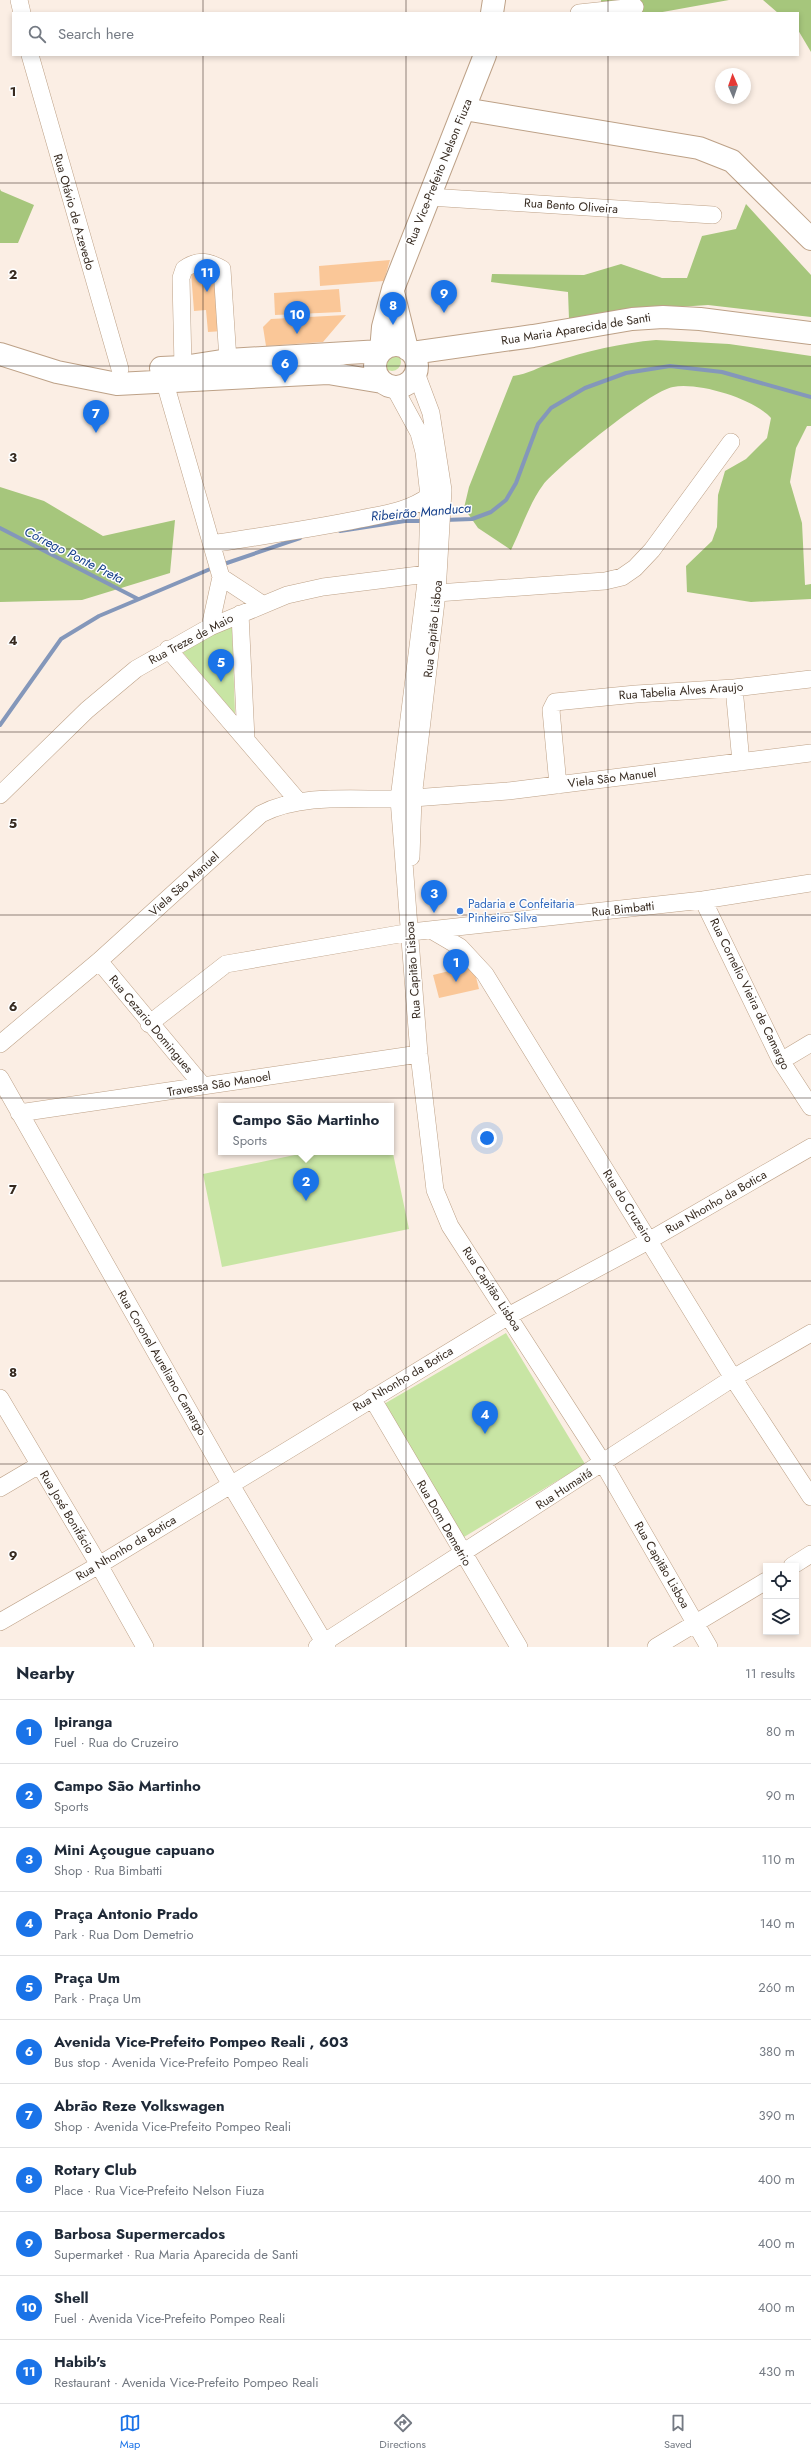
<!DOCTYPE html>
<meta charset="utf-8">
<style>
:root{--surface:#fff;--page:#f2f2f3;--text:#1f2937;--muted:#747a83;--line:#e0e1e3;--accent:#1a73e8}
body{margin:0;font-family:Jost,sans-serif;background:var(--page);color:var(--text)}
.controls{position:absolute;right:12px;bottom:12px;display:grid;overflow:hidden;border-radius:0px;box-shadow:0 2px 6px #0003}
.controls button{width:36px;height:36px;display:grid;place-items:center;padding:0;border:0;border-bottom:1px solid var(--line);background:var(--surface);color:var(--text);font:20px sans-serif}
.compass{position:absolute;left:715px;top:68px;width:36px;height:36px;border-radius:50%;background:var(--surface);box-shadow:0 2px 6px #0003;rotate:358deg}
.you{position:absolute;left:487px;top:1138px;width:14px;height:14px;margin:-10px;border:3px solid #fff;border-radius:50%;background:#1a73e8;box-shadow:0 0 0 6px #1a73e833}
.badge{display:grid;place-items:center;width:26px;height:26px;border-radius:50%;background:var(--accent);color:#fff;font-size:13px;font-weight:700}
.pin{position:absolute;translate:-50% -33px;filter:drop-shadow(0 1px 2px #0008)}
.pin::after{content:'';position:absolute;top:21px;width:14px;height:12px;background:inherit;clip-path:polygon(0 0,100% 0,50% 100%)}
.popup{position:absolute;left:218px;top:1103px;width:176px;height:52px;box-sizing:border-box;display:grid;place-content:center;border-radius:0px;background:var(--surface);filter:drop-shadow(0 1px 3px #0005);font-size:13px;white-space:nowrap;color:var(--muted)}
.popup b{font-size:15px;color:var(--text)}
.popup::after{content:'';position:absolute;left:50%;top:100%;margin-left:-8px;border:8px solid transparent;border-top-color:var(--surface)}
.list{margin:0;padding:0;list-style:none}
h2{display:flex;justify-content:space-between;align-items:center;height:52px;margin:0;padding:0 16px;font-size:17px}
h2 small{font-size:13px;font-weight:400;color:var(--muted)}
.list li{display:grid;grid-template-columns:26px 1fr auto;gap:12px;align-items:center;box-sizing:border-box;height:64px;padding:0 16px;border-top:1px solid var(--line)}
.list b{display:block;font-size:15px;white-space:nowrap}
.list p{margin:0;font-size:13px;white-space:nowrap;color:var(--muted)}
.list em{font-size:13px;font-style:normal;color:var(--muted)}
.icon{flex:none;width:22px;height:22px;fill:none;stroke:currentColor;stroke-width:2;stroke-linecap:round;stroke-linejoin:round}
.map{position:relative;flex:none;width:811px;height:1647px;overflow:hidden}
.search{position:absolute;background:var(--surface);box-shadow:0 2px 6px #0003;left:12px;right:12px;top:12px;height:44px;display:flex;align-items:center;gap:10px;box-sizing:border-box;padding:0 14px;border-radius:0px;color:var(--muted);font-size:15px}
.sheet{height:756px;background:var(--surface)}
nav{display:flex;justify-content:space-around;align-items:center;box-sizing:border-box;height:56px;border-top:1px solid var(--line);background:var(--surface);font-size:11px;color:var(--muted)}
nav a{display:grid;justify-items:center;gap:2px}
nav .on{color:var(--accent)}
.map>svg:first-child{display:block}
.green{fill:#c8e5a4}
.forest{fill:#a6c67c}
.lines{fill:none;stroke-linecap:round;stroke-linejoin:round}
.stream{stroke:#8497ba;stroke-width:4}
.building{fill:#fac798}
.minor-casing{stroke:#bda187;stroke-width:18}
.major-casing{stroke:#bda187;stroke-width:24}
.minor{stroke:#fff;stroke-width:17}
.major{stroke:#fff;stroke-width:22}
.grid{fill:none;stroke:#362a20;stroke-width:1;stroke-opacity:0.55}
.shop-dot{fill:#3f7fe0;stroke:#fefefe;stroke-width:1.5}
.labels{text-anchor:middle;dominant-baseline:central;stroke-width:3;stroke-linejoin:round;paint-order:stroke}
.street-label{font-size:12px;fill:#362a20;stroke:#fefefe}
.shop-label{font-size:12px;fill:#366cbe;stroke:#fefefe;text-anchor:start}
.water-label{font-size:13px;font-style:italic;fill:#133e8a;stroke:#fefefe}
.grid-label{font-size:13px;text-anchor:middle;font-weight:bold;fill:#362a20;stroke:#fefefe;stroke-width:3;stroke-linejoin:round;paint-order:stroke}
</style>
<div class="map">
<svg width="811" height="1647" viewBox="0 0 811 1647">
<rect width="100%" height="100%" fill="#fbeee4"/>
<path class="green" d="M383 362a9 9 0 1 1 18 0a9 9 0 1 1-18 0Z
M232,625L235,714L180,649Z
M391,1144L409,1229L222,1267L203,1174L309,1152H391Z
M506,1333L585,1464L464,1537L384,1404Z"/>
<path class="forest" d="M601,0H729L657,13H602Z
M763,0H811V52L798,30V13H778Z
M0,189L1,191L34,205L18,243H0Z
M746,204L811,275V317L708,305L648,309L569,319L568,292L491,282L492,274L584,275L621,264L662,278H687L702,236L736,229Z
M656,340L729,344L811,356V426H807L796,448L790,482L802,523L805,585L811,584V599L751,602L687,592L686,566L712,541L717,527L718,495L725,471L746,459L767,438L771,418C754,399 699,382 673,387C651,390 558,466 543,485C531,500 520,532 511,550L478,528L464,508L469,487L513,376C528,374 539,367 554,362C587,351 621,343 656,340Z
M0,487L44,501L103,536L175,520L170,573L82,600L0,602Z"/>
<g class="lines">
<path class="stream" d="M445,520L472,519L491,512L506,500L516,483L538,424L551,408L585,388L626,373L670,366L722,372L811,397
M0,528L138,599
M340,531L405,521H424
M221,565L300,538
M0,725L61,639L99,616L215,567"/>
</g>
<path class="building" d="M390,260L384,281L320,286L319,266Z
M212,267L219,274L223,331L208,332L206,310L194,311L191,272Z
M339,289L341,312L275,315L274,293Z
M346,315L323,342L266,346L263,327L271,319Z
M473,965L479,989L439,998L433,975Z"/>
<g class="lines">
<g class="minor-casing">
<path id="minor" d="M19,0L22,13
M579,13L635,7
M30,55L120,369
M429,197L713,215
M183,367L181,278L184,269C198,259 208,261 222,269L228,360
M165,383L221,577L210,627
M394,387L419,433L424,452L429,496L427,574L399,799L419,1054L435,1190L450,1226L603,1463L709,1647
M212,544C261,536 311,529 360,519C384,514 409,511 429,496
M221,577L262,604
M437,593L605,581L622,577L635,568L652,550L731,442
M240,614L246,739
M168,649L299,802
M734,688L741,762
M558,785L551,710L555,702L636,694L734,688L811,679
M0,795L87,710L136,669L210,627L287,595L323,587L427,574
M413,798L508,791L811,753
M411,857L413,798L437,593L443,490L431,413L416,373
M703,900L781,1061L811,1107
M431,930L460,947L485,974L733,1378L811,1497
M99,961L203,1086
M149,1024L226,964L411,932L703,900L811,883
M0,1044L99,961L261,814C302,793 354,800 399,799
M781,1061L811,1043
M0,1078L231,1485L327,1647
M19,1113L419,1054
M0,1398L99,1565L145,1647
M372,1398L519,1647
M0,1488L39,1465
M792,1566L811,1554
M0,1622L99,1565L510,1315L650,1240L811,1147
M317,1647L733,1378L811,1333
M656,1647L766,1581"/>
</g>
<g class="major-casing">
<path id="major" d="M492,13L494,0
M464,109L699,148L732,161L811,239
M393,292L407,349
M375 366a21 21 0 1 1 42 0a21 21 0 1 1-42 0Z
M381,351L383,327L393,289L485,55
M412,353L533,336L632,319L663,317L700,319L811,333
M0,354L57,372L117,384L328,373L382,382
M161,368L183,367L228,360L381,351"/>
</g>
<use href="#minor" class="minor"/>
<use href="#major" class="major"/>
</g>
<path class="grid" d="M203,0V13M406,0V13M608,0V13M203,55V1647M406,55V1647M608,55V1647M0,183H811M0,366H811M0,549H811M0,732H811M0,915H811M0,1098H811M0,1281H811M0,1464H811"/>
<circle class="shop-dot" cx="460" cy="911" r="4"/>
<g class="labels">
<g class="street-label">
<text transform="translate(439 172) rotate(-68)">Rua Vice-Prefeito Nelson Fiuza</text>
<text transform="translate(571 206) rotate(4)">Rua Bento Oliveira</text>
<text transform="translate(74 212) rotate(74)">Rua Otávio de Azevedo</text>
<text transform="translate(576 329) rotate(-9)">Rua Maria Aparecida de Santi</text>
<text transform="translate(433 629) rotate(-84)">Rua Capitão Lisboa</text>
<text transform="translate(191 639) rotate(-28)">Rua Treze de Maio</text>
<text transform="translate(681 691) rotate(-4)">Rua Tabelia Alves Araujo</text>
<text transform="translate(612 778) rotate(-7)">Viela São Manuel</text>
<text transform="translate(184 884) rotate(-42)">Viela São Manuel</text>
<text transform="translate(623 909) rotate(-6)">Rua Bimbatti</text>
<text transform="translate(413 970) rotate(-94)">Rua Capitão Lisboa</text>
<text transform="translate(750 994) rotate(64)">Rua Cornelio Vieira de Camargo</text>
<text transform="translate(151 1024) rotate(50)">Rua Cezario Domingues</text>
<text transform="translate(219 1084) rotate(-9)">Travessa São Manoel</text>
<text transform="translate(716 1202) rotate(-30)">Rua Nhonho da Botica</text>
<text transform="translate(628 1206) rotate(58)">Rua do Cruzeiro</text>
<text transform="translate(492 1289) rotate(57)">Rua Capitão Lisboa</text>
<text transform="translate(162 1363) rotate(60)">Rua Coronel Aureliano Camargo</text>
<text transform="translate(403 1379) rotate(-31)">Rua Nhonho da Botica</text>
<text transform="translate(564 1489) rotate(-33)">Rua Humaitá</text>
<text transform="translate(67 1512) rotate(59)">Rua José Bonifácio</text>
<text transform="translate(444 1523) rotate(60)">Rua Dom Demetrio</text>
<text transform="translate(126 1548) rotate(-31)">Rua Nhonho da Botica</text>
<text transform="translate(662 1565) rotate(60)">Rua Capitão Lisboa</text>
</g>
<g class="shop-label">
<text x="468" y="904">Padaria e Confeitaria<tspan x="468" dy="14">Pinheiro Silva</tspan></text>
</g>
<g class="water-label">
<text transform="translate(421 512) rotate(-5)">Ribeirão Manduca</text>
<text transform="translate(74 555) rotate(27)">Córrego Ponte Preta</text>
</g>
</g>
<g class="grid-label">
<text x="13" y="96">1</text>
<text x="13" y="279">2</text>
<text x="13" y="462">3</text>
<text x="13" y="645">4</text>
<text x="13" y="828">5</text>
<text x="13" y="1011">6</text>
<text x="13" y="1194">7</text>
<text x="13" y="1377">8</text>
<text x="13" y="1560">9</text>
</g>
</svg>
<div class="controls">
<button><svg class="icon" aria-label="locate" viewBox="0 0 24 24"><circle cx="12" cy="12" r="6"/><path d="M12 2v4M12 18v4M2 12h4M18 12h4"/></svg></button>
<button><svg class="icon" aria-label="layers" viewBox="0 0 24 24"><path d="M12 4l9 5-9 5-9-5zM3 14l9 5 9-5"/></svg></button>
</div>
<svg class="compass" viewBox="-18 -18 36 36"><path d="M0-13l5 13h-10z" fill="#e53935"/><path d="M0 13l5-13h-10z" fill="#747a83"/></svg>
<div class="you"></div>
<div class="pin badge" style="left:456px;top:982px">1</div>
<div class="pin badge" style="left:306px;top:1201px">2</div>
<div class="popup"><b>Campo São Martinho</b>Sports</div>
<div class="pin badge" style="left:434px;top:913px">3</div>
<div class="pin badge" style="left:485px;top:1434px">4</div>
<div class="pin badge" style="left:221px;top:682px">5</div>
<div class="pin badge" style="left:285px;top:383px">6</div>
<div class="pin badge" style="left:96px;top:433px">7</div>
<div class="pin badge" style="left:393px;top:325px">8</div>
<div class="pin badge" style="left:444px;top:313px">9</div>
<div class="pin badge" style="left:297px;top:334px">10</div>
<div class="pin badge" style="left:207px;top:292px">11</div>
<div class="search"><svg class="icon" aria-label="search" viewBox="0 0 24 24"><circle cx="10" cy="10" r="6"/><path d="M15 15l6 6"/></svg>Search here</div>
</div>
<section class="sheet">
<h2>Nearby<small>11 results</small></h2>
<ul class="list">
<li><span class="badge">1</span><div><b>Ipiranga</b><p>Fuel · Rua do Cruzeiro</p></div><em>80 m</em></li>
<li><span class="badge">2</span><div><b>Campo São Martinho</b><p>Sports</p></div><em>90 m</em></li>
<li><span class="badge">3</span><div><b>Mini Açougue capuano</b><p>Shop · Rua Bimbatti</p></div><em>110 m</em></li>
<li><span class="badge">4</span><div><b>Praça Antonio Prado</b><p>Park · Rua Dom Demetrio</p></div><em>140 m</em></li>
<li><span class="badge">5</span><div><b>Praça Um</b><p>Park · Praça Um</p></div><em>260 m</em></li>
<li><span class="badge">6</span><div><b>Avenida Vice-Prefeito Pompeo Reali , 603</b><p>Bus stop · Avenida Vice-Prefeito Pompeo Reali</p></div><em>380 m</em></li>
<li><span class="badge">7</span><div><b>Abrão Reze Volkswagen</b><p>Shop · Avenida Vice-Prefeito Pompeo Reali</p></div><em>390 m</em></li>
<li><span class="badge">8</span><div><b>Rotary Club</b><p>Place · Rua Vice-Prefeito Nelson Fiuza</p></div><em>400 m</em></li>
<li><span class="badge">9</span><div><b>Barbosa Supermercados</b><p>Supermarket · Rua Maria Aparecida de Santi</p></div><em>400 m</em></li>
<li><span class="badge">10</span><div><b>Shell</b><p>Fuel · Avenida Vice-Prefeito Pompeo Reali</p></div><em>400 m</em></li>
<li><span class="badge">11</span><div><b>Habib's</b><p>Restaurant · Avenida Vice-Prefeito Pompeo Reali</p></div><em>430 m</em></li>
</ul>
</section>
<nav>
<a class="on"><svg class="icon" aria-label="map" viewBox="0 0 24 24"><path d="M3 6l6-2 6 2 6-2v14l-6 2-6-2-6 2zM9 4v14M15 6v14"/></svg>Map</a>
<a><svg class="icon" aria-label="directions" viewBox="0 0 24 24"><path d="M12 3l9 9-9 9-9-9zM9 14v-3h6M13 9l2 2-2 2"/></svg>Directions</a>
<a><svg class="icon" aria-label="saved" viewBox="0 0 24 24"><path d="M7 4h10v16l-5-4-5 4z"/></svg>Saved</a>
</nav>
